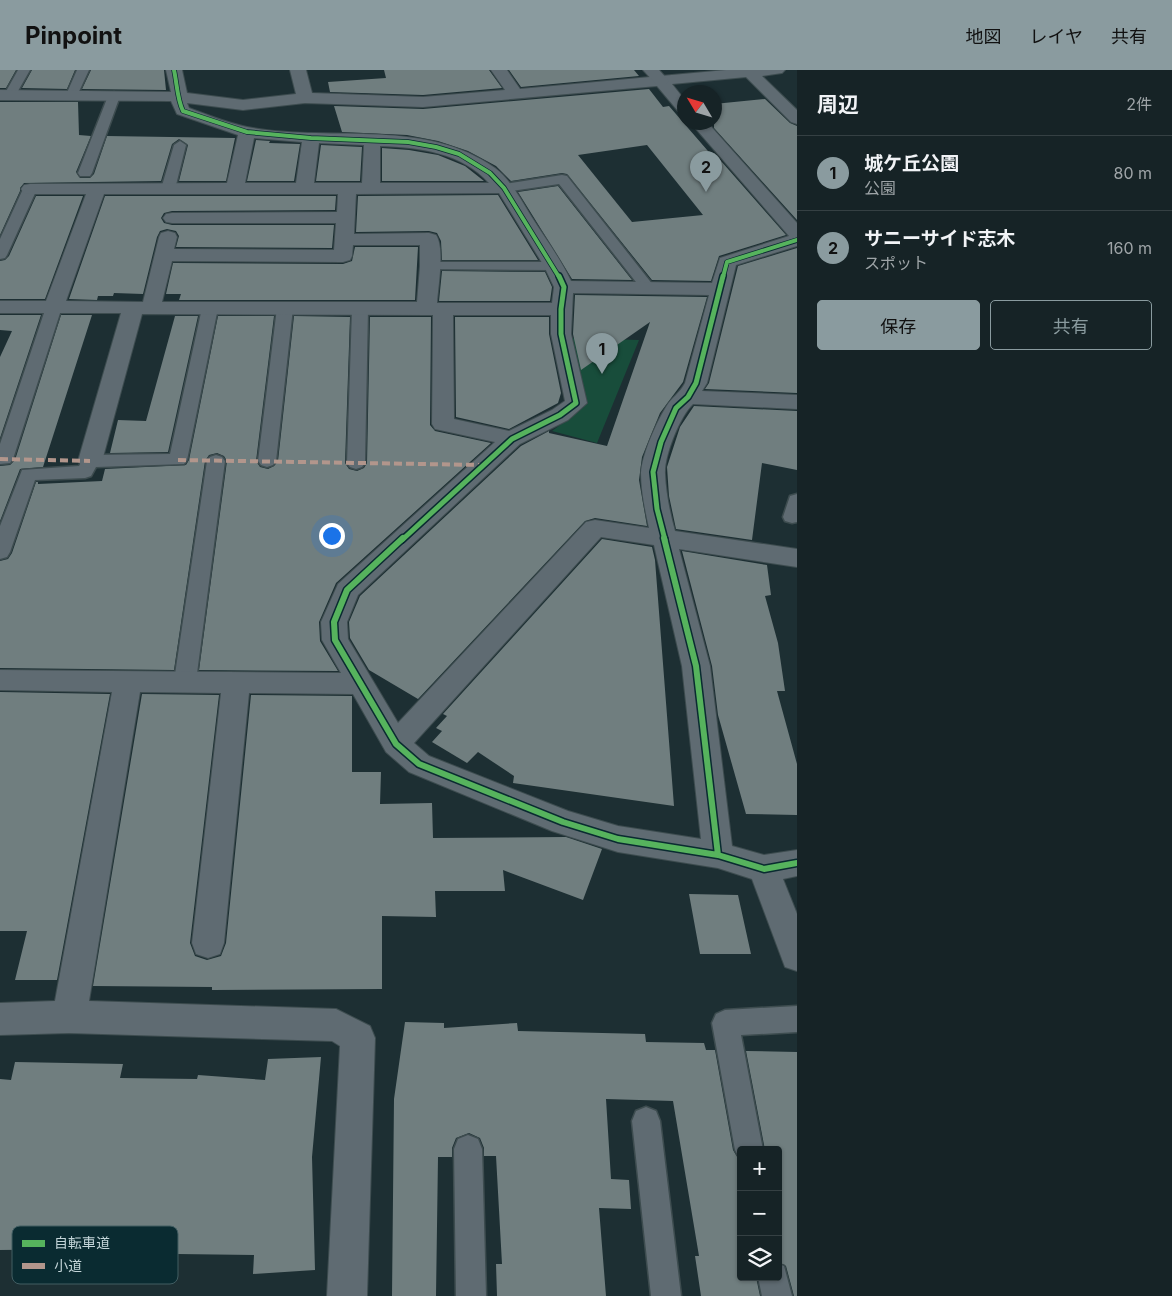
<!DOCTYPE html>
<html lang="ja">
<meta charset="utf-8">
<style>
:root{--surface:#162326;--page:#1f2b2e;--text:#f1f3f6;--muted:#9ea4a7;--line:#354043;--accent:#8a9b9f}
body{margin:0;font-family:Inter,"Noto Sans JP",sans-serif;background:var(--page);color:var(--text)}
.controls{position:absolute;right:15px;bottom:15px;display:grid;overflow:hidden;border-radius:5px;box-shadow:0 1px 4px #0004}
.controls button{width:45px;height:45px;display:grid;place-items:center;padding:0;border:0;border-bottom:1px solid var(--line);background:var(--surface);color:var(--text);font:25px sans-serif}
.compass{position:absolute;left:677px;top:15px;width:45px;height:45px;border-radius:50%;background:var(--surface);box-shadow:0 1px 4px #0004;rotate:308deg}
.you{position:absolute;left:331px;top:465px;width:18px;height:18px;margin:-12px;border:4px solid #fff;border-radius:50%;background:#1a73e8;box-shadow:0 0 0 8px #1a73e833}
.badge{display:grid;place-items:center;width:32px;height:32px;border-radius:50%;background:var(--accent);color:#111;font-size:16px;font-weight:700}
.pin{position:absolute;translate:-50% -41px;filter:drop-shadow(0 1px 2px #0008)}
.pin::after{content:'';position:absolute;top:26px;width:18px;height:15px;background:inherit;clip-path:polygon(0 0,100% 0,50% 100%)}
.list{margin:0;padding:0;list-style:none}
h2{display:flex;justify-content:space-between;align-items:center;height:65px;margin:0;padding:0 20px;font-size:21px}
h2 small{font-size:16px;font-weight:400;color:var(--muted)}
.list li{display:grid;grid-template-columns:32px 1fr auto;gap:15px;align-items:center;box-sizing:border-box;height:75px;padding:0 20px;border-top:1px solid var(--line)}
.list b{display:block;font-size:19px;white-space:nowrap}
.list p{margin:0;font-size:16px;white-space:nowrap;color:var(--muted)}
.list em{font-size:16px;font-style:normal;color:var(--muted)}
.actions{display:flex;gap:10px;padding:15px 20px}
.actions a{flex:1;padding:11px 0;border:1px solid var(--accent);border-radius:5px;text-align:center;font-size:18px;color:var(--accent)}
.actions .main{background:var(--accent);color:#111}
.icon{flex:none;width:28px;height:28px;fill:none;stroke:currentColor;stroke-width:2;stroke-linecap:round;stroke-linejoin:round}
.map{position:relative;flex:none;width:797px;height:1226px;overflow:hidden}
header{display:flex;align-items:center;gap:30px;box-sizing:border-box;height:70px;padding:0 25px;background:var(--accent);color:#111}
header strong{font-size:24px}
nav{display:flex;gap:28px;margin-inline-start:auto;font-size:18px}
main{display:flex}
aside{flex:1;background:var(--surface)}
.map>svg:first-child{display:block}
.green{fill:#184d3b}
.building{fill:#707e7f;fill-rule:evenodd}
.lines{fill:none;stroke-linecap:round;stroke-linejoin:round}
.service-casing{stroke:#3d4c4f;stroke-width:3}
.minor-casing{stroke:#3d4c4f;stroke-width:2}
.tertiary-casing{stroke:#3d4c4f;stroke-width:2}
.service{fill:#5f6b72;fill-rule:evenodd}
.minor{fill:#5f6b72;fill-rule:evenodd}
.tertiary{fill:#5f6b72;fill-rule:evenodd}
.quiet{stroke:#b2968c;stroke-width:4;stroke-dasharray:8 4;stroke-linecap:butt}
.cycleway-far2-casing{stroke:#0a2b31;stroke-width:5.5}
.cycleway-far1-casing{stroke:#0a2b31;stroke-width:8}
.cycleway-casing{stroke:#0a2b31;stroke-width:9}
.cycleway-far2{stroke:#56b35d;stroke-width:4}
.cycleway-far1{stroke:#56b35d;stroke-width:5}
.cycleway{stroke:#56b35d;stroke-width:6}
.key{fill:#0a2b31;stroke:#425e63;stroke-width:1}
.key-label{font-size:14px;fill:#c4d5d9}
</style>
<header>
<strong>Pinpoint</strong>
<nav><a>地図</a><a>レイヤ</a><a>共有</a></nav>
</header>
<main>
<div class="map">
<svg width="797" height="1226" viewBox="0 0 797 1226">
<rect width="100%" height="100%" fill="#1d2f33"/>
<path class="green" d="M571,268L639,270L597,373L552,361L584,337Z"/>
<path class="building" d="M0,0H16L6,18H0Z
M32,0H75L67,19L22,18Z
M91,0H164L166,20L82,19Z
M384,0H489L502,18L423,25L330,22L328,12L386,8Z
M509,0H634L639,6L521,17Z
M649,19L663,37L669,36L714,88V83L786,165L719,186L711,211L652,210L567,104L562,103L511,111L496,96L468,81L438,71L407,65L342,62L334,36L423,39ZM647,75L703,145L632,152L578,85Z
M765,29L790,53L797,56V150L714,58V34Z
M0,32H78L79,65L91,66L76,102L80,108H90L94,104L107,66L235,68L226,111H179L188,75L179,69L172,74L161,111L24,113L20,118V121L0,165Z
M256,70L270,71L269,73L300,74L294,111H247Z
M321,75L362,77L360,111H316Z
M382,78L409,80L438,85L465,96L484,111H382Z
M558,116L632,210L572,209L518,122Z
M498,125L538,190H442L441,171L437,163L429,161L356,162L358,126Z
M36,126H83L45,229H0V191L5,190L9,186Z
M105,126H336L335,140L172,141L164,143L161,148L164,153L172,155H334L332,178L176,177L179,166L176,161L167,159L160,161L157,167L143,224L114,223L113,226H98L97,230L69,229Z
M355,177H418L415,230H179L181,224H166L173,193L343,194L352,191Z
M797,178V323L705,319L709,313L738,196Z
M442,201L545,202L552,217L550,231H439Z
M575,225L707,227L683,312L660,343L642,387L639,410L647,456L595,448L585,451L418,629L369,600L350,568L349,552L360,526L521,376L549,361V363L607,376L650,252L581,300L573,264Z
M0,245H41L0,368V287L12,261L0,260Z
M61,245H92L43,397L20,399L0,451V396L10,395L15,390Z
M175,246H198L168,382L110,383L118,350L146,351Z
M218,246H274L256,391L260,397L268,399L274,396L278,391L294,246L350,247L345,393L349,399L357,401L364,398L367,393L370,247H431L430,355L435,361L491,373L336,513L319,552L320,571L338,601L199,600L227,391L224,386L217,383L209,385L205,391L174,600L0,598V491L8,489L12,483L36,412H38V414L102,411L105,399L186,395L189,390Z
M455,247H549V264L561,323L558,333L509,359L456,347Z
M694,336L797,341V400L762,393L752,470L676,459L669,426L667,397L680,357Z
M602,469L652,477L655,490L674,736L513,713L514,706L478,682L467,693L432,672L442,661L436,658L447,646L443,644Z
M682,481L767,495L771,525L765,526L778,573L785,621H777L797,694V745L746,744L718,645L712,596Z
M0,622L110,624L57,910H15L27,861H0Z
M142,624L219,625L190,873L195,886L207,890L221,886L226,873L251,625L352,626V702H381L380,734L432,733L433,768L566,767L602,779L583,830L503,800L505,821H435L436,847L382,846V919L212,920V917L93,916Z
M689,824L738,825L751,884H700Z
M405,952L444,953V958L517,953L518,961L645,964L646,972L704,973L706,980H715L733,1080L741,1093V1207H756L760,1226H701L695,1186H699L673,1031L606,1029L611,1109L629,1110L631,1139L599,1138L606,1226H497L496,1194H502L496,1086H484V1078L480,1068L469,1063L456,1068L452,1078V1087H438L436,1226H392L394,1029Z
M746,981L797,982V1226H794L786,1196L778,1192V1080H765Z
M321,987L312,1087L315,1200L253,1204L254,1185L177,1184L178,1178L0,1180V1009L11,1010L15,992L123,994L120,1008L197,1009L198,1005L265,1010L268,989Z"/>
<g class="lines">
<g class="service-casing">
<path id="service" d="M18,0H30L14,28H6L4,25Z
M77,0H89L76,28H68L66,25Z
M114,22L120,26L92,103L90,106H80L78,103L108,26Z
M180,71L186,75L175,119L173,122H163L161,119L174,75Z
M562,105L567,106L653,215L656,218L653,221H643L559,114L504,122L497,118L504,114Z
M30,115L37,119L7,185L5,188L0,189V169L23,119Z
M430,192H554L559,193L561,196L559,199L554,200L425,199L423,196L425,193Z
M54,232L59,234L62,237L13,389L10,393L0,394V374L46,237L49,234Z
M210,233L215,235L218,238L187,390L184,394L96,397L91,406L85,408L35,410L10,482L7,487L0,489V456L22,400L79,396L84,387L90,385L170,384L202,238L205,235Z
M285,233L290,235L293,238L276,391L273,395L267,397L261,395L258,391L277,238L280,235Z
M360,234L365,236L368,239L365,393L362,397L356,399L350,397L347,393L352,239L355,236Z
M216,385L222,387L225,391L196,611L193,617L185,619L177,617L174,611L207,391L210,387Z
M797,424V452L792,453L785,451L783,447L790,426Z
M797,936V962L741,965L763,1080H741V1091L735,1080L712,953L716,944L725,940Z
M646,1037L656,1041L660,1051L681,1226H651L632,1051L636,1041Z
M468,1065L478,1069L482,1079L486,1226H456L454,1079L458,1069Z
M778,1194L784,1196L792,1226H762L758,1207H778Z"/>
</g>
<g class="minor-casing">
<path id="minor" d="M166,0H182L187,23L243,30L296,24L290,0H306L312,23L423,27L505,20L491,0H507L520,19L726,0H785L782,3L762,6L797,40V54L791,52L746,7L672,14L684,29V43L678,41L657,16L423,37L305,33L243,40L187,33L189,38C208,45 227,53 247,57C329,73 423,47 495,98C511,110 521,130 531,146C545,168 560,188 571,211L712,213L720,188L789,166L690,52H707L797,153V176L736,195L707,313L702,321L797,325V339L693,334C680,346 664,386 665,404C666,424 670,443 675,461L797,479V497L679,479L710,596L732,776L764,785L797,780V806L783,809L797,844V901L785,897L752,809L718,798L618,782L552,761L409,702L386,682L353,624L249,623L224,873L220,884L208,888L196,884L192,873L221,623L140,622L89,931L336,939L370,956L375,968L367,1226H327L340,976L332,971L69,963L0,965V933L55,931L112,622L0,620V600L341,603L322,570L321,552L338,514L495,372L435,359L432,354L433,245L142,244L102,391L98,396L90,398L82,396L78,391L121,243H0V231H46L86,124H30L24,123L21,119L24,115L30,114L227,113L238,65L177,44L171,31L0,30V20L171,22ZM254,68L302,72L296,113H245ZM319,73L364,75L362,113H314ZM380,76C419,77 462,83 489,113H380ZM499,123L544,196L554,217L552,233H437C438,217 445,178 436,165L429,163L354,164L356,124ZM104,124H338L337,142L172,143L166,144L163,148L166,152L172,153H336L334,180L174,179L177,167L175,163L168,161L161,163L159,167L143,232L66,231ZM353,175H420V196L417,232H162L172,191L343,192L350,190L352,186ZM573,223L709,225L685,313C680,323 671,328 666,337C656,353 642,385 641,403C641,421 645,440 649,458L595,450L586,452L398,653L348,569L347,552L358,525L520,374L568,350L587,333L571,264ZM453,245H551V264L565,331L552,340L509,361L454,349ZM601,467L654,475L682,596L701,769L618,756L568,741L429,686L414,673Z"/>
</g>
<g class="tertiary-casing">
<path id="tertiary" d="M643,0H659L669,11L666,14H656Z"/>
</g>
<use href="#service" class="service"/>
<use href="#minor" class="minor"/>
<use href="#tertiary" class="tertiary"/>
<path class="quiet" d="M0,389L90,391
M178,390L483,395"/>
<g class="cycleway-far2-casing">
<path id="cycleway-far2" d="M174,0C177,13 177,29 183,41L247,62L311,68L408,72L436,77L459,84L490,103L504,118L559,207
M723,207L727,192L797,170"/>
</g>
<g class="cycleway-far1-casing">
<path id="cycleway-far1" d="M402,470L512,369L560,345L576,333L561,264V239L564,217L559,206
M665,470L657,439L653,402L661,372L676,338L688,327L696,313L723,206"/>
</g>
<g class="cycleway-casing">
<path id="cycleway" d="M403,468L347,520L334,552L335,570L396,674L419,694L563,752L618,769L718,785L764,799L797,793
M664,468L696,596L718,785"/>
</g>
<use href="#cycleway-far2" class="cycleway-far2"/>
<use href="#cycleway-far1" class="cycleway-far1"/>
<use href="#cycleway" class="cycleway"/>
</g>
<rect x="12" y="1156" width="166" height="58" rx="8" class="key"/>
<rect x="22" y="1170" width="23" height="7" fill="#56b35d"/>
<rect x="22" y="1193" width="23" height="6" fill="#b2968c"/>
<g class="key-label">
<text x="54" y="1178">自転車道</text>
<text x="54" y="1201">小道</text>
</g>
</svg>
<div class="controls">
<button>+</button>
<button>−</button>
<button><svg class="icon" aria-label="layers" viewBox="0 0 24 24"><path d="M12 4l9 5-9 5-9-5zM3 14l9 5 9-5"/></svg></button>
</div>
<svg class="compass" viewBox="-18 -18 36 36"><path d="M0-13l5 13h-10z" fill="#e53935"/><path d="M0 13l5-13h-10z" fill="#9ea4a7"/></svg>
<div class="you"></div>
<div class="pin badge" style="left:602px;top:304px">1</div>
<div class="pin badge" style="left:706px;top:122px">2</div>
</div>
<aside>
<h2>周辺<small>2件</small></h2>
<ul class="list">
<li><span class="badge">1</span><div><b>城ケ丘公園</b><p>公園</p></div><em>80 m</em></li>
<li><span class="badge">2</span><div><b>サニーサイド志木</b><p>スポット</p></div><em>160 m</em></li>
</ul>
<div class="actions"><a class="main">保存</a><a>共有</a></div>
</aside>
</main>
